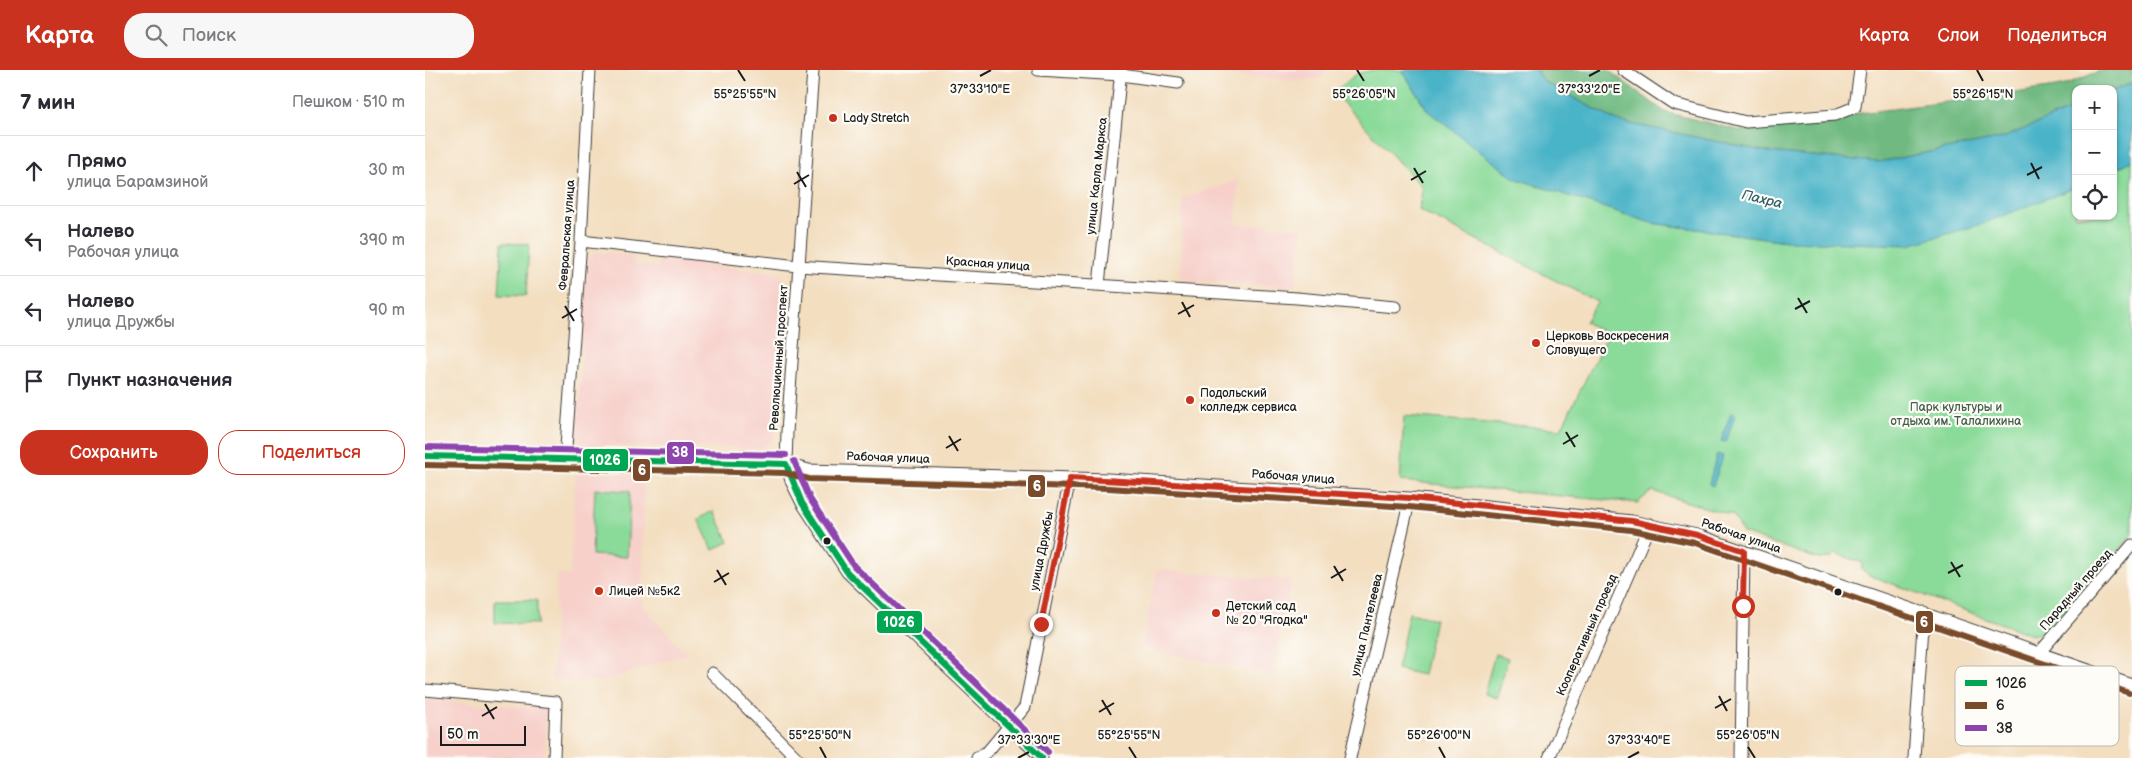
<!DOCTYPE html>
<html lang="ru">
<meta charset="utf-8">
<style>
:root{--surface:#fff;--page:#f7f7f7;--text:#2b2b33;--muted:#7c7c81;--line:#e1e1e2;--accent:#c8321e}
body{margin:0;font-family:"Balsamiq Sans",sans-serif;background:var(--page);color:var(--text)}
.controls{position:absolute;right:15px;top:15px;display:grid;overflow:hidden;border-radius:10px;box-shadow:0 1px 4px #0004}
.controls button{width:45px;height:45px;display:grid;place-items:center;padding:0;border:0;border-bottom:1px solid var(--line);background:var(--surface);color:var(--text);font:25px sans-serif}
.scale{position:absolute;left:15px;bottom:12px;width:86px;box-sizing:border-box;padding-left:5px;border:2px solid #1c1c1c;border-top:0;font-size:14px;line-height:18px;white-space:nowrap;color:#1c1c1c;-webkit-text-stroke:4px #fdfcf7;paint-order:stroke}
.stop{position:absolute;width:15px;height:15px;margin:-11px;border:4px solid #c8321e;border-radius:50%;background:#fff}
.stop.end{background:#c8321e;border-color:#fff;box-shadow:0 1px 5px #0008}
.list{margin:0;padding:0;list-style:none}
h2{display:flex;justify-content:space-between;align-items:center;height:65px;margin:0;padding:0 20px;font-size:21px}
h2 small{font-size:16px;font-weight:400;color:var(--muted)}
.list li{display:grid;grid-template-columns:32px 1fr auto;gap:15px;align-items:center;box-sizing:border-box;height:70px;padding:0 20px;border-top:1px solid var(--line)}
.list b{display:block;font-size:19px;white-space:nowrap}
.list p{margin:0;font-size:16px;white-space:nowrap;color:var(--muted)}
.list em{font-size:16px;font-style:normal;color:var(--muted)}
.actions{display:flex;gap:10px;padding:15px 20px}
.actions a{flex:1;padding:11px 0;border:1px solid var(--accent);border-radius:20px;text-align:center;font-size:18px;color:var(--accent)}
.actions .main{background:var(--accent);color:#fff}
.icon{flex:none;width:28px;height:28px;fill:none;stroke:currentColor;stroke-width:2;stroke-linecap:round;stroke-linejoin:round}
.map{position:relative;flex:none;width:1707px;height:688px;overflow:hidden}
header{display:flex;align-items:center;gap:30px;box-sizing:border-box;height:70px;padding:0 25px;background:var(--accent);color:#fff}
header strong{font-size:24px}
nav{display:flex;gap:28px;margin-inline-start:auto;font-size:18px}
.search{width:350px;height:45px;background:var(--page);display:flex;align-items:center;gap:12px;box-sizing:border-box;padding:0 18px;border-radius:20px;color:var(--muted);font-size:19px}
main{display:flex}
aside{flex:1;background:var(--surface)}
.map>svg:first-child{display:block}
.built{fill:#f7d0ca}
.green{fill:#8ada99;stroke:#537b5a}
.forest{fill:#6fba81;stroke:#466b4e}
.water{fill:#49b3c7;stroke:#326872}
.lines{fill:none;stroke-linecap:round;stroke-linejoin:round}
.minor-casing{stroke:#3c3935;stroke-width:13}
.minor{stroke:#fff;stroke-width:11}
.bus-1-casing{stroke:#fdfcf7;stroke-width:10}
.bus-2-casing{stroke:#fdfcf7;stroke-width:10}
.bus-3-casing{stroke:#fdfcf7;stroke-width:10}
.bus-1{stroke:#00a651;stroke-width:6}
.bus-2{stroke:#7a4b2a;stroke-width:6}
.bus-3{stroke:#8e44ad;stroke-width:6}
.route{stroke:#c8321e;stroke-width:6}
.ticks{fill:none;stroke:#1c1c1c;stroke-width:2}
.poi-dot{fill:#c8321e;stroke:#fdfcf7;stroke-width:2}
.bus-dot{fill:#1c1c1c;stroke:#fdfcf7;stroke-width:2}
.labels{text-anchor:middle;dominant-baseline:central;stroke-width:4.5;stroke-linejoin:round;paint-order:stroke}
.poi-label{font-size:12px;fill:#1c1c1c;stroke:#fdfcf7;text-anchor:start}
.street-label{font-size:12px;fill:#1c1c1c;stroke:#fdfcf7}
.park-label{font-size:12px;fill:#425e48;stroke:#fdfcf7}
.water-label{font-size:14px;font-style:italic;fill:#306069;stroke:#fdfcf7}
.key{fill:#fdfcf7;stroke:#bab9b5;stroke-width:1}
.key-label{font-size:14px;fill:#1c1c1c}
.ticks-label{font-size:12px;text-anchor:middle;fill:#1c1c1c;stroke:#fdfcf7;stroke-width:4.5;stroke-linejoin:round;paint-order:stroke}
.line-badge{stroke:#fdfcf7;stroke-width:2}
.badge-label{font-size:14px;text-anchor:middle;font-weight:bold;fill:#fff}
</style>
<header>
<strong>Карта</strong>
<div class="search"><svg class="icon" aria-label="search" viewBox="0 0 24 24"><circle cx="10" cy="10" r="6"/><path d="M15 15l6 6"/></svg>Поиск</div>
<nav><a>Карта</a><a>Слои</a><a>Поделиться</a></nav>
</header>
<main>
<aside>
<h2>7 мин<small>Пешком · 510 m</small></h2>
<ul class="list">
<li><svg class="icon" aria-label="ahead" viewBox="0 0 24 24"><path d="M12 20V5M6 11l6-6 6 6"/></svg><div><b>Прямо</b><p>улица Барамзиной</p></div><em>30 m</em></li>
<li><svg class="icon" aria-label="left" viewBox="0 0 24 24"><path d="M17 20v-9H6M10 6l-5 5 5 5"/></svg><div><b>Налево</b><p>Рабочая улица</p></div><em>390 m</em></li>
<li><svg class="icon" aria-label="left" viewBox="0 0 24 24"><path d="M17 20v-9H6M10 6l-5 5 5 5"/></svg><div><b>Налево</b><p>улица Дружбы</p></div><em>90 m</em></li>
<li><svg class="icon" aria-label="arrive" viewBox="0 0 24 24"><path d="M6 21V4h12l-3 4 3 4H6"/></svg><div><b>Пункт назначения</b></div></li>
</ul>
<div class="actions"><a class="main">Сохранить</a><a>Поделиться</a></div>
</aside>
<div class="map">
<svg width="1707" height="688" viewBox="0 0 1707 688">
<rect width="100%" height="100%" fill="#fdfcf7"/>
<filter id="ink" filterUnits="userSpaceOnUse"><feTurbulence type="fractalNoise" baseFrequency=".02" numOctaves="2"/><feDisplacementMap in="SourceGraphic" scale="10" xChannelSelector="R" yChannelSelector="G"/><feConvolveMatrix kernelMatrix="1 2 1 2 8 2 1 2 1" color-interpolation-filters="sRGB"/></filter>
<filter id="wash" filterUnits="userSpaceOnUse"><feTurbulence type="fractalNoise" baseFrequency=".0096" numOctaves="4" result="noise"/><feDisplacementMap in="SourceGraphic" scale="20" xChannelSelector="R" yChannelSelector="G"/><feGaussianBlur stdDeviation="1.12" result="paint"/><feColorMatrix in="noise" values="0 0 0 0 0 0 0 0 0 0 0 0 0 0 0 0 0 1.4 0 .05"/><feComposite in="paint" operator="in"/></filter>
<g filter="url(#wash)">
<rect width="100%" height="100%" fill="#f3dec0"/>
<path class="built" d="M764,0H902L897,8L869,11Z
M813,110L811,154L878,158L870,217L756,211L758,128Z
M172,182L210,186L209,194L233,197L234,189L354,203L361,213L350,367L344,373L335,378L158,375L152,366L162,190Z
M151,403L219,404L217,535L261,584L178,611L127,610L132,505H145Z
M732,500L866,510L847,606L717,577Z
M0,629L121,639L120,688H0Z"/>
<path class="green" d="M947,0H977L1003,41L1226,153L1362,171L1621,129L1651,117V146H1688V100L1707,91V465L1627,560L1607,565L1446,506L1436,499L1438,493L1409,483L1406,488L1393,489L1318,463L1308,446L1227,421L1212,433L975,411L979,346L1136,359L1183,264L1160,252L1172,232L994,140L997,117L908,22L932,4Z
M77,173L104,174L101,226L74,225Z
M170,419L205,421L202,487L167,485Z
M289,441L304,472L288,480L273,449Z
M70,530H112V554L70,553Z
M984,543L1010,549L998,605L972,599Z
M1070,584L1083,588L1072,628L1059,624Z"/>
<path class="forest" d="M1110,0H1183L1240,42L1316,61L1404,54L1435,43L1577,25L1637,16L1677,0H1707V13L1688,21V19H1651V37L1578,68L1453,92L1343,82L1192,51L1119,12Z"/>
<path class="water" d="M977,0H1110L1119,12L1192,51L1343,82L1453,92L1578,68L1651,37V117L1557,154L1484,175L1362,171L1226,153L1089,108L1003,41Z
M1707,13V91L1688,100V21Z
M1306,343L1310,345L1301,372L1296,371Z
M1292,384L1298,386L1288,416L1284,414Z"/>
</g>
<g filter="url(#ink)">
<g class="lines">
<g class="minor-casing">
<path id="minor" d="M388,0L362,362L361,394L366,411L377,433L422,502L617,688
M613,0L696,5L753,13
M1198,0L1249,34L1321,52L1410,45L1430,37L1435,0
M156,171L373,196L872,228L970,237
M674,215L696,0
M0,386L361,394L384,400L683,409L985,428L1207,451L1272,465L1707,615
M140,391L156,171L165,0
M1615,582L1707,475
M287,603L372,688
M0,620L131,632L129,688
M552,688L563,681L600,637L645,408
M925,688L985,428
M1124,688L1225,454
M1316,688L1319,481
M1489,688L1499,542"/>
</g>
<use href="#minor" class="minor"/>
<g class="bus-1-casing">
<path id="bus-1" d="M0,386L361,394
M361,394L377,433L422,502L617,688"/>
</g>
<g class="bus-2-casing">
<path id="bus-2" d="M0,395L360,403L384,409L683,418L984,437L1206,460L1270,473L1704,623"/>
</g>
<g class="bus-3-casing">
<path id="bus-3" d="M0,377L361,385
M369,391L385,429L429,496L623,682"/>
</g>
<use href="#bus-1" class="bus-1"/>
<use href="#bus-2" class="bus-2"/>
<use href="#bus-3" class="bus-3"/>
</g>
</g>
<g class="lines" filter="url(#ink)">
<path class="route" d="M616,554L645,408L985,428L1207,451L1272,465L1319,481L1318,536"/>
</g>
<path class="ticks" d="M313,0L320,11M932,0L939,11M1552,0L1558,11M555,6L566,0M1164,6L1175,0M1606,93L1614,109M989,98L998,113M372,102L381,117M1602,105L1617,97M986,110L1001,101M369,114L384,105M1373,228L1382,243M757,232L765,247M140,236L149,251M1370,239L1385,231M753,244L769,235M137,248L152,239M1141,362L1150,377M524,366L533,381M1138,374L1153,365M521,378L536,369M1526,492L1535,507M909,496L918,511M292,500L301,515M1523,503L1538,495M906,508L921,499M289,512L304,503M1294,626L1302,641M677,630L686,645M60,634L69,649M1290,638L1306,629M674,642L689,633M57,646L72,637M395,677L401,688M704,677L711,688M1014,677L1020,688M1323,677L1330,688M593,688L604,682M1203,688L1214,682"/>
<g class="poi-dot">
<circle cx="408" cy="48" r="5"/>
<circle cx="1111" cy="273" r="5"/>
<circle cx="765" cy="330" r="5"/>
<circle cx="174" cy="521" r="5"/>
<circle cx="791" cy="543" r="5"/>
</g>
<g class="bus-dot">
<circle cx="402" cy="471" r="4.5"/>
<circle cx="1413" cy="522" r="4.5"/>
</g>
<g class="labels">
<g class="poi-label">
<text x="418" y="48">Lady Stretch</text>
<text x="1121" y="266">Церковь Воскресения<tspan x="1121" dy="14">Словущего</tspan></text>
<text x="775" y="323">Подольский<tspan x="775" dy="14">колледж сервиса</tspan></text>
<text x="184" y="521">Лицей №5к2</text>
<text x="801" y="536">Детский сад<tspan x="801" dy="14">№ 20 "Ягодка"</tspan></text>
</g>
<g class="street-label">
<text transform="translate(672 106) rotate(-84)">улица Карла Маркса</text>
<text transform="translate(142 165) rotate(-86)">Февральская улица</text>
<text transform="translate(563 194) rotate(4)">Красная улица</text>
<text transform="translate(354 288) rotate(-86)">Революционный проспект</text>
<text transform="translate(463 388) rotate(2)">Рабочая улица</text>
<text transform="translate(868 407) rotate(4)">Рабочая улица</text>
<text transform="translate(1316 466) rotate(19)">Рабочая улица</text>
<text transform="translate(617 481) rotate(-79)">улица Дружбы</text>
<text transform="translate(1651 520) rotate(-49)">Парадный проезд</text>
<text transform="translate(942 555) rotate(-77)">улица Пантелеева</text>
<text transform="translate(1162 565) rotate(-66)">Кооперативный проезд</text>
</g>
<g class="park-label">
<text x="1531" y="337">Парк культуры и<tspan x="1531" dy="14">отдыха им. Талалихина</tspan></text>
</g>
<g class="water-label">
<text transform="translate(1337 129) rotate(13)">Пахра</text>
</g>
</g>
<rect x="1530" y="596" width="164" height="80" rx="8" class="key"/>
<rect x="1540" y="610" width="22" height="6" fill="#00a651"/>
<rect x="1540" y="632" width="22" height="7" fill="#7a4b2a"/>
<rect x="1540" y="655" width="22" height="6" fill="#8e44ad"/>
<g class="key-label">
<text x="1571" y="618">1026</text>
<text x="1571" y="640">6</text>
<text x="1571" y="663">38</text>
</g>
<g class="ticks-label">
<text x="555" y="23">37°33'10"E</text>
<text x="1164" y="23">37°33'20"E</text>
<text x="1558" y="28">55°26'15"N</text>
<text x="320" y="28">55°25'55"N</text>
<text x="939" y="28">55°26'05"N</text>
<text x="395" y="669">55°25'50"N</text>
<text x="704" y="669">55°25'55"N</text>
<text x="1014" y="669">55°26'00"N</text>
<text x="1323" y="669">55°26'05"N</text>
<text x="604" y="674">37°33'30"E</text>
<text x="1214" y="674">37°33'40"E</text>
</g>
<g class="line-badge">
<rect x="241" y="371" width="29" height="24" rx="5" fill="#8e44ad"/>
<rect x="157" y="378" width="47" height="24" rx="5" fill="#00a651"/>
<rect x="207" y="388" width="19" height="24" rx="5" fill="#7a4b2a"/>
<rect x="602" y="404" width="19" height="24" rx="5" fill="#7a4b2a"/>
<rect x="451" y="540" width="47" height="24" rx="5" fill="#00a651"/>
<rect x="1490" y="540" width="19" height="24" rx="5" fill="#7a4b2a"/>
</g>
<g class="badge-label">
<text x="255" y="387">38</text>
<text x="180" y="395">1026</text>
<text x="217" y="405">6</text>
<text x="612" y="421">6</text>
<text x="474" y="557">1026</text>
<text x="1499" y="557">6</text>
</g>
</svg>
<div class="controls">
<button>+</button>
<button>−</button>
<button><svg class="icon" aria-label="locate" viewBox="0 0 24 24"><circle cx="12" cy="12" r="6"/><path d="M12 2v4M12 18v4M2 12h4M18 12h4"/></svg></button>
</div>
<div class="scale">50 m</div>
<div class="stop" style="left:1318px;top:536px"></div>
<div class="stop end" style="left:616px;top:554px"></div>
</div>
</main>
